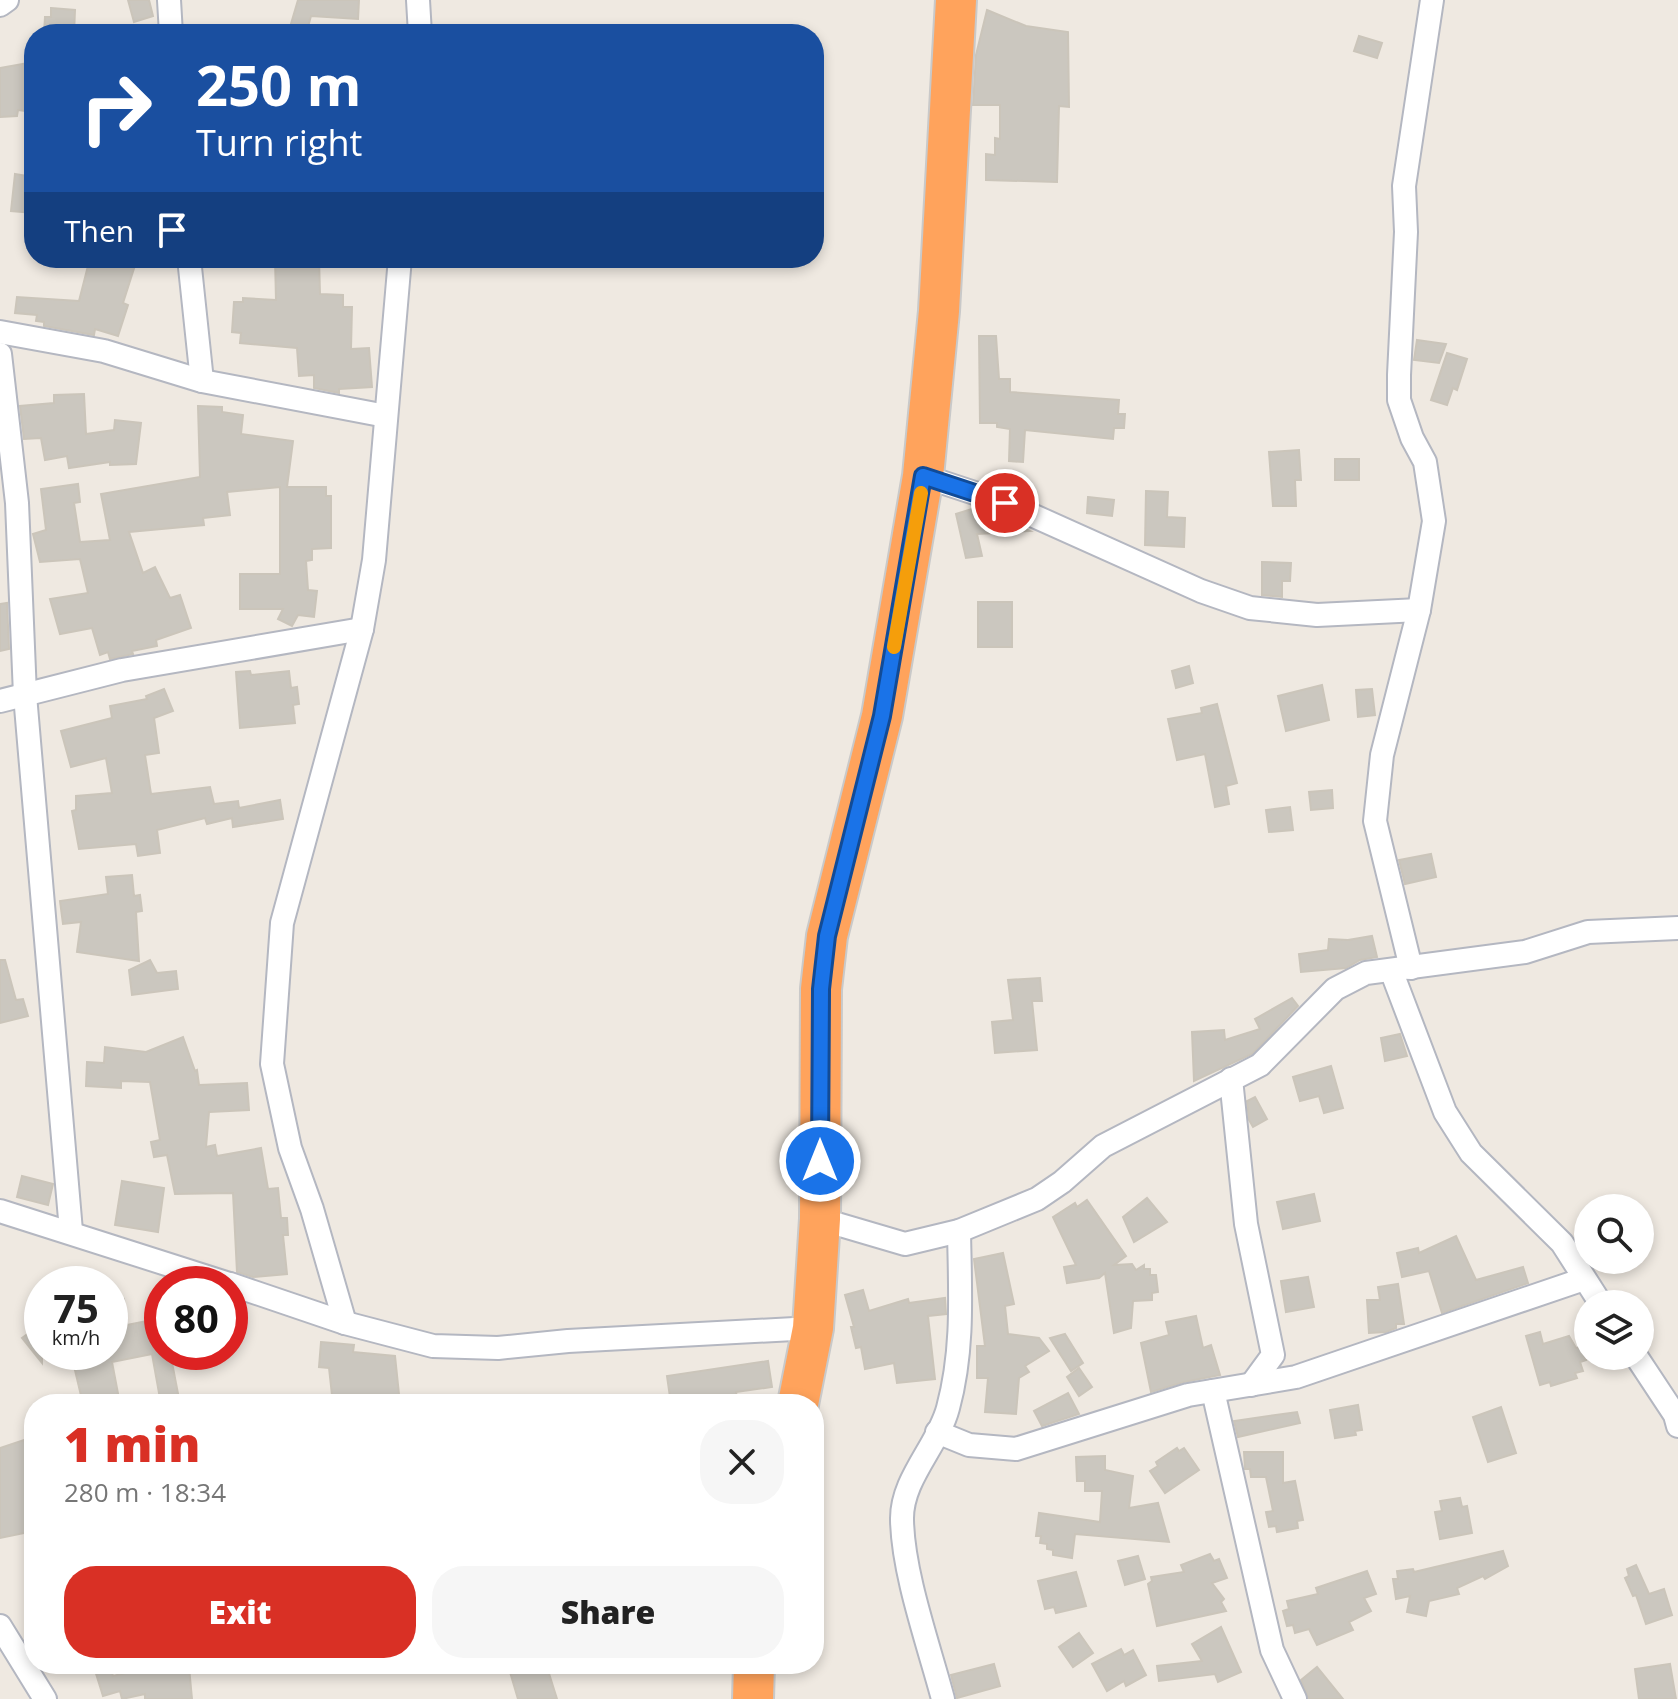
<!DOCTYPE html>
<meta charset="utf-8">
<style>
body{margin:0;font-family:"Open Sans",sans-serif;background:#f6f6f6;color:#222;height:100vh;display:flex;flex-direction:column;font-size:30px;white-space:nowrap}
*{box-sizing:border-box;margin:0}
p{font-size:26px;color:#767676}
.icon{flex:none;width:44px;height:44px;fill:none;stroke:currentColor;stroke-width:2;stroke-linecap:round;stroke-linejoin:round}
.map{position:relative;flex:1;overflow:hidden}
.drawer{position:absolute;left:24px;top:1394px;width:800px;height:280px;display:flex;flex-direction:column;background:#fff;border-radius:32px;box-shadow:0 4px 12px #0003}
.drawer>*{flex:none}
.hud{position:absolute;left:24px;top:24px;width:800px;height:244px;border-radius:32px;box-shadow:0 4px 12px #0003;background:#1a4fa0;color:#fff;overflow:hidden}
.tools{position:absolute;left:1574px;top:1194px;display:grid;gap:16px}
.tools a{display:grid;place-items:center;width:80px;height:80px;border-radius:50%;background:#fff;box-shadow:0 4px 12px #0003;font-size:40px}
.speed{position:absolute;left:24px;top:1266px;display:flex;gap:16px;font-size:40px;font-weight:700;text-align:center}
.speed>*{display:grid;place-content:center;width:104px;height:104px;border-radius:50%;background:#fff;box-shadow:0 4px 12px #0003;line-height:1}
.speed small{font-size:20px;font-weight:400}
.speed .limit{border:12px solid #d22;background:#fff;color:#111}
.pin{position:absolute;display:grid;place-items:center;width:68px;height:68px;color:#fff;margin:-34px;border:4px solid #fff;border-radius:50%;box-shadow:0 2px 8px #0007}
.me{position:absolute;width:88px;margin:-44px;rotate:0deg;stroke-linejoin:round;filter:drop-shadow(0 0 6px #0008)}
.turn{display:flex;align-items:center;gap:28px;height:168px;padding:0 40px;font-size:36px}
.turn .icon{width:104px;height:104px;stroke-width:2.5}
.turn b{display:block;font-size:56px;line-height:68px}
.then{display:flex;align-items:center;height:76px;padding:0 40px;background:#0003;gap:16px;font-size:30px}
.round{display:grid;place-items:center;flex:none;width:84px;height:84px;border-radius:32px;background:#f6f6f6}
.headline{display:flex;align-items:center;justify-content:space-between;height:136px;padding:0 40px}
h1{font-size:48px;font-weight:800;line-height:60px;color:#d93025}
.cta{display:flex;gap:16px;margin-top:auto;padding:16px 40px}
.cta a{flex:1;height:92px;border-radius:32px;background:#d93025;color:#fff;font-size:32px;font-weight:800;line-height:92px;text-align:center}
.cta a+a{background:#f6f6f6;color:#222}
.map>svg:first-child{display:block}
.building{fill:#cbc7bf;stroke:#cbc5ba;stroke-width:2}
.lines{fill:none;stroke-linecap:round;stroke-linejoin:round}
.street-casing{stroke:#b4b7c1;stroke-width:26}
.highway-casing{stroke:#c9c9c9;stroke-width:44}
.street{stroke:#fff;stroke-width:22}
.highway{stroke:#ffa35c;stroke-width:40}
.route-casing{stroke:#114b97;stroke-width:20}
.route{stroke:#1a73e8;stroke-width:14}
.slow{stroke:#f59e0b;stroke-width:14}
</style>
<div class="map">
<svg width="1678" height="1699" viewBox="0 0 1678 1699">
<rect width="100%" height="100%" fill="#efe9e1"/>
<g class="building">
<polygon points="128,0 149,0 153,16 134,22"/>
<polygon points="298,0 359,0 358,19 311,16 306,34 288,34"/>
<polygon points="51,8 75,10 74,34 44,34 45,17 51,17"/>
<polygon points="987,10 1026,26 1068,32 1069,107 1059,106 1057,182 986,180 986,154 995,155 995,138 1000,139 1000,105 973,105 976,55"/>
<polygon points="1359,36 1382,43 1377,58 1354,51"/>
<polygon points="34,62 34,112 18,110 17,116 0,117 0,68"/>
<polygon points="15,174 34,177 34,213 11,211"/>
<polygon points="90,258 125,258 136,262 123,303 128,305 118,336 95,329 94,335 44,326 44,322 36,321 37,315 15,313 17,297 79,301"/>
<polygon points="275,258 319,258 320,294 343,295 343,307 352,307 351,349 369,348 372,387 339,389 339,393 314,388 314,375 299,376 297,348 240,343 241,333 232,332 234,302 243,302 243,298 276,300"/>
<polygon points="979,336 996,336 999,379 1010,379 1010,392 1119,400 1118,414 1125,414 1124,428 1114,428 1113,439 1025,430 1023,462 1009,461 1010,429 997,427 997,423 980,423"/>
<polygon points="1417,340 1446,344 1439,363 1414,360"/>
<polygon points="1447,353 1467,359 1457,390 1453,388 1447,405 1431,400"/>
<polygon points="84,394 86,434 114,430 115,420 141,423 136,464 110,465 110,462 69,468 67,456 45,460 41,438 24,439 20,406 54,403 54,395"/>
<polygon points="198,406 222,407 222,412 243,415 241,434 293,441 287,487 326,487 326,496 331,496 331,548 312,549 312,560 306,561 308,590 317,591 314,617 298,615 292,626 278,619 283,609 240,609 240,574 280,574 280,487 227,492 230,515 203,518 204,525 129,532 143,573 155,567 170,598 180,595 191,628 156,640 157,646 132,651 133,654 110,659 108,652 100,655 92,628 60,634 50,599 88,593 80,559 40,562 33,534 46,530 41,489 78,484 80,502 74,503 80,542 110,540 101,494 200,477"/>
<polygon points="1299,450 1301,480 1295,480 1296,506 1273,506 1269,452"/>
<rect x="1335" y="459" width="24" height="21"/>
<polygon points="1146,491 1168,492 1167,517 1185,518 1184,547 1145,545"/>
<polygon points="1088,497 1114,500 1112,516 1087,513"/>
<polygon points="975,508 979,518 1001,517 1030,531 977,534 982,556 966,558 956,514"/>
<polygon points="1262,562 1291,563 1290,581 1282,581 1282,597 1262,595"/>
<rect x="978" y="602" width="34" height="45"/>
<polygon points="7,603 9,649 0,651 0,604"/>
<polygon points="1189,666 1193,683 1176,688 1172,671"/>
<polygon points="250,671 251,675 289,671 291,688 297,687 299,704 293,705 295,723 240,728 236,672"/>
<polygon points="1322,685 1329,720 1286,731 1278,696"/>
<polygon points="164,689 173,711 154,718 159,753 145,755 151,794 210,787 214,804 238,801 239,808 280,800 283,819 233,827 232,818 207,824 205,818 157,830 160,853 138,856 136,844 79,849 72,811 76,810 76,796 112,793 106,758 71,767 61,731 112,718 110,706 147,699 146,696"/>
<polygon points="1372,689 1375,715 1358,717 1356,690"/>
<polygon points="1217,704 1237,783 1226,786 1229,804 1215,807 1205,754 1177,760 1168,719 1202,713 1201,708"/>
<polygon points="1332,790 1333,808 1311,810 1309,792"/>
<polygon points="1290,807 1293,830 1269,832 1266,810"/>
<polygon points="1431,854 1436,877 1405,884 1399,860"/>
<polygon points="132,875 134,896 140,895 142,911 136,912 139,961 77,952 81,922 63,924 60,901 108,894 106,877"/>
<polygon points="1372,936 1377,957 1360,960 1346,968 1301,972 1299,954 1328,950 1329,939 1348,940"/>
<polygon points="0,960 5,960 16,1000 23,999 28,1016 0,1023"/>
<polygon points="150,960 157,973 176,971 178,989 132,995 129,970"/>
<polygon points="1040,978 1042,1001 1032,1001 1037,1050 995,1053 992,1022 1013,1020 1008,980"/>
<polygon points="1292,998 1298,1006 1252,1054 1194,1081 1192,1032 1224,1030 1225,1040 1260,1029 1255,1019"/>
<polygon points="1400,1034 1407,1056 1385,1061 1381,1038"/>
<polygon points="183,1037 195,1071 197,1070 199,1085 247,1083 249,1110 209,1112 206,1147 215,1145 217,1156 261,1148 268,1189 278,1188 281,1218 287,1218 288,1235 283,1235 287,1274 253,1277 237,1272 233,1193 175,1194 167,1155 154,1157 151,1142 160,1140 150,1082 121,1081 121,1088 86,1086 87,1062 104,1063 105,1047 146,1052"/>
<polygon points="1331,1066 1343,1108 1324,1113 1319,1096 1300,1101 1293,1077"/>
<polygon points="1255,1097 1267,1119 1253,1127 1249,1120 1247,1101"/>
<polygon points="22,1176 53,1184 48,1205 17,1197"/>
<polygon points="122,1181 164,1188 158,1232 115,1225"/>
<polygon points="1314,1194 1320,1221 1283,1229 1277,1202"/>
<polygon points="1147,1198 1167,1222 1134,1242 1123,1217"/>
<polygon points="1087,1200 1126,1256 1114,1265 1132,1264 1136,1270 1144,1265 1144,1269 1150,1269 1150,1275 1156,1275 1158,1292 1152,1293 1152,1300 1133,1301 1131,1328 1114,1333 1105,1273 1099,1278 1067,1283 1064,1267 1076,1265 1053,1217 1075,1203 1077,1207"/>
<polygon points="1456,1236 1476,1280 1523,1267 1528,1283 1442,1313 1429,1271 1402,1277 1397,1253 1418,1248 1419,1253"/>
<polygon points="1003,1253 1014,1304 1005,1306 1008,1334 1039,1338 1049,1351 1025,1366 1029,1372 1019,1378 1016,1414 985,1412 988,1378 977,1378 977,1346 985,1346 974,1259"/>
<polygon points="1308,1277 1314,1307 1286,1312 1281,1281"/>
<polygon points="1398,1284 1404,1324 1396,1324 1396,1328 1386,1332 1369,1333 1367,1300 1380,1300 1378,1287"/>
<polygon points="863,1290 869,1311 908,1299 909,1303 945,1298 946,1314 928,1316 935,1379 897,1383 894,1363 865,1369 861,1347 856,1348 851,1327 854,1327 845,1295"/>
<polygon points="124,1299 127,1325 162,1318 162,1352 170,1352 180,1404 161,1404 152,1354 112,1362 120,1404 83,1404 74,1366 110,1357 110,1301"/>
<polygon points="1196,1316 1203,1348 1211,1345 1220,1375 1184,1382 1151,1392 1141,1343 1169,1335 1166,1322"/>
<polygon points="33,1330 42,1341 42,1363 22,1338"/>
<polygon points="1540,1332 1543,1344 1569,1336 1576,1348 1582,1347 1586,1360 1580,1362 1583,1371 1575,1373 1577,1378 1551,1386 1550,1382 1540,1385 1526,1336"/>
<polygon points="1065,1334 1083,1363 1071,1371 1050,1338"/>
<polygon points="321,1342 354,1345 353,1352 395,1356 400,1404 333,1404 329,1368 319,1367"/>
<polygon points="768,1361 772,1387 736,1392 738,1404 671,1404 667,1376"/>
<polygon points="1079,1368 1092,1387 1079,1396 1067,1377"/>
<polygon points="1068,1393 1079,1414 1042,1426 1034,1411"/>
<polygon points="1358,1405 1362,1430 1355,1431 1356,1435 1335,1438 1330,1410"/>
<polygon points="1501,1407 1516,1453 1488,1462 1473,1417"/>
<polygon points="1297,1412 1300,1423 1238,1437 1234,1421"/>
<polygon points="24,1440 34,1472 34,1531 0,1538 0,1448"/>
<polygon points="1177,1448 1179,1451 1184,1448 1199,1470 1165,1493 1150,1471 1158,1466 1156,1462"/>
<polygon points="1244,1452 1283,1452 1283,1483 1295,1481 1303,1520 1297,1521 1298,1528 1277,1532 1276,1526 1269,1527 1266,1512 1273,1511 1266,1477 1251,1477 1250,1469 1245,1469"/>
<polygon points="1105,1456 1105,1470 1133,1476 1129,1508 1158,1503 1169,1542 1075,1534 1072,1558 1053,1555 1053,1550 1047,1549 1047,1544 1040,1543 1041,1536 1036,1536 1039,1513 1100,1522 1102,1491 1085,1491 1085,1481 1077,1481 1076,1457"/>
<polygon points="1460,1498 1462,1507 1467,1506 1472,1533 1440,1539 1435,1512 1442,1511 1440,1501"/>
<polygon points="1503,1551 1508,1566 1485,1579 1483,1576 1457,1588 1459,1594 1429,1601 1426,1616 1407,1612 1410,1596 1396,1599 1393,1579 1398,1579 1397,1571 1413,1569 1414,1572"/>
<polygon points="1210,1554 1214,1561 1219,1559 1227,1578 1212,1583 1224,1599 1221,1602 1226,1611 1157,1626 1148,1584 1152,1581 1151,1577 1184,1572 1181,1565"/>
<polygon points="1138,1556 1145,1579 1125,1585 1118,1561"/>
<polygon points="1636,1565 1649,1594 1664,1589 1672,1615 1646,1624 1636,1595 1633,1596 1625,1578 1629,1576 1627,1569"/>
<polygon points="1367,1571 1376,1594 1364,1598 1371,1611 1349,1622 1353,1630 1317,1645 1309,1629 1295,1633 1293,1625 1287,1626 1283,1611 1289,1609 1287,1601 1318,1594 1316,1588"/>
<polygon points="1076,1572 1086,1606 1056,1613 1054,1607 1045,1609 1038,1581"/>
<polygon points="1221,1627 1241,1672 1218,1682 1215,1674 1159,1681 1157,1666 1202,1661 1192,1644"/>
<polygon points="1079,1633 1093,1653 1073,1667 1059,1647"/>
<polygon points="1121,1649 1124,1655 1133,1650 1146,1675 1126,1686 1124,1681 1107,1691 1092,1664"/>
<polygon points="93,1664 109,1664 113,1676 137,1670 189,1667 192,1699 145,1699 145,1694 122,1699 120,1691 103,1696"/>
<polygon points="538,1664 546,1664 557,1699 518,1699 510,1672"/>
<polygon points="994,1664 1000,1686 957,1698 951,1675"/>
<polygon points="1670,1664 1676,1699 1639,1699 1635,1669"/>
<polygon points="1317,1667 1343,1699 1309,1699 1301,1680"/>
</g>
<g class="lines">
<defs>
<g id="street">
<polyline points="169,0 171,34"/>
<polyline points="418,0 420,34"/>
<polyline points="0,5 7,0"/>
<polyline points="189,258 202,381"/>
<polyline points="0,332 104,351 202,381 386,416"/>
<polyline points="0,354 17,503 25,695 71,1231"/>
<polyline points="923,476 1005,503 1201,591 1250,608 1317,615 1419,610"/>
<polyline points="0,701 122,670 362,629"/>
<polyline points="1411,968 1375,821 1382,755 1419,610 1434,521 1425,462 1412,438 1399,400 1399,375 1406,232 1404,186 1432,0"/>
<polyline points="1391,970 1445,1112 1471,1153 1562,1243 1601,1304"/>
<polyline points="1231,1079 1246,1224 1273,1355 1251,1385"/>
<polyline points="0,1211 229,1284"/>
<polyline points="820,1219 905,1244 959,1231 1037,1199 1062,1182 1103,1146 1260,1065 1335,989 1366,973 1525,952 1588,932 1678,928"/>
<polyline points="230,1284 345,1323 433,1346 498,1348 568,1341 813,1328"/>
<polyline points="345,1323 312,1209 290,1148 272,1064 282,923 362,629 374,560 400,258"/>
<polyline points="1636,1356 1675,1415 1678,1426"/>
<polyline points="1213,1391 1272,1650 1295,1699"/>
<polyline points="937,1432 969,1445 1016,1449 1188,1395 1296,1377 1584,1279"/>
<polyline points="0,1626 45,1699"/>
<path d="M943 1699C929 1646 903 1574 902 1520 901 1479 938 1446 948 1408 964 1349 960 1291 959 1231"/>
</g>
<g id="highway">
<polyline points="798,1404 813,1328 820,1219 821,989 827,936 882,716 923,476 939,311 956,0"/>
<polyline points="753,1699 754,1664"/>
</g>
</defs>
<use href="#street" class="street-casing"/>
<use href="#highway" class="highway-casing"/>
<use href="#street" class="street"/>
<use href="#highway" class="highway"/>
</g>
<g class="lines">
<defs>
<polyline id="route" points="820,1161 821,989 827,936 882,716 923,476 1005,503"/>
</defs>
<use href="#route" class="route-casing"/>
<use href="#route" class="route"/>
<polyline class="slow" points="894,647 921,493"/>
</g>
</svg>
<div class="tools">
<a><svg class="icon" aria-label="search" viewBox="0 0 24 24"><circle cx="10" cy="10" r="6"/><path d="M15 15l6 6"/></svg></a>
<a><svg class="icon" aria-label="layers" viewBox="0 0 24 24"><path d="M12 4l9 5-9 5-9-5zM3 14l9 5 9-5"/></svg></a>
</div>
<div class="speed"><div>75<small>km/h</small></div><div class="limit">80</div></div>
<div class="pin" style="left:1005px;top:503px;background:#d93025"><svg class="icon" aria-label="arrive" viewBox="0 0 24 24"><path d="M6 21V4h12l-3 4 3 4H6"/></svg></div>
<svg class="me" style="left:820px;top:1161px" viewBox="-20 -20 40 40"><circle r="17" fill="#1a73e8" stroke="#fff" stroke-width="3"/><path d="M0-11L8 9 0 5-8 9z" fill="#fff"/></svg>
<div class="hud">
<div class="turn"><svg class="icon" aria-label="right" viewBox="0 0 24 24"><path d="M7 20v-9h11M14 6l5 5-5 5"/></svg><div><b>250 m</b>Turn right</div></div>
<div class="then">Then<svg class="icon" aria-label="arrive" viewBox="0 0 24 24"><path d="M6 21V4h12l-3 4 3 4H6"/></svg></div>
</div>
<section class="drawer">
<div class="headline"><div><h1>1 min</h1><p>280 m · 18:34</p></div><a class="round"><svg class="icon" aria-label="close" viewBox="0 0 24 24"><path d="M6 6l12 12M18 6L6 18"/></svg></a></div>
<div class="cta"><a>Exit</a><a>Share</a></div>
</section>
</div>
